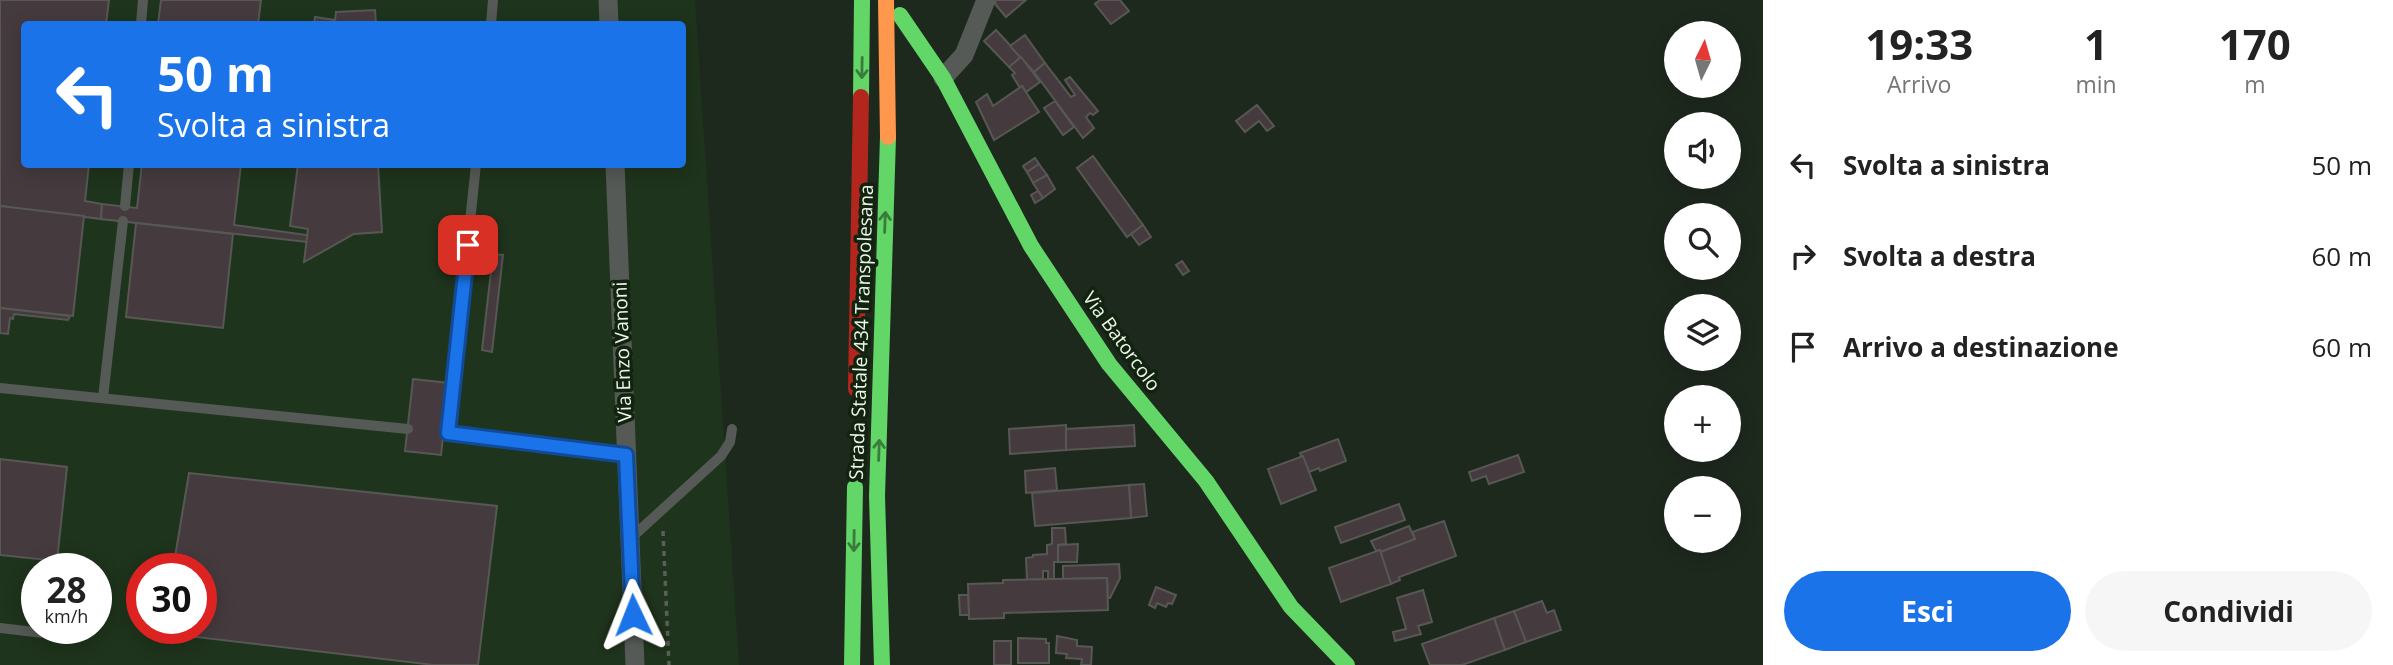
<!DOCTYPE html>
<html lang="it">
<meta charset="utf-8">
<style>
body{margin:0;font-family:"Open Sans",sans-serif;background:#f6f6f6;color:#222;height:100vh;display:flex;flex-direction:column;font-size:26px;white-space:nowrap}
*{box-sizing:border-box;margin:0}
p{font-size:23px;color:#767676}
.icon{flex:none;width:38px;height:38px;fill:none;stroke:currentColor;stroke-width:2;stroke-linecap:round;stroke-linejoin:round}
.map{position:relative;flex:1;overflow:hidden}
.drawer{display:flex;flex-direction:column;background:#fff;width:630px}
.drawer>*{flex:none}
.guide{position:absolute;left:21px;top:21px;width:665px;height:147px;border-radius:7px;box-shadow:0 4px 18px #0003;background:#1a73e8;color:#fff;overflow:hidden}
.needle{width:46px;rotate:5deg}
.tools{position:absolute;left:1664px;top:21px;display:grid;gap:14px}
.tools a{display:grid;place-items:center;width:77px;height:77px;border-radius:50%;background:#fff;box-shadow:0 4px 18px #0003;font-size:35px}
.speed{position:absolute;left:21px;top:553px;display:flex;gap:14px;font-size:35px;font-weight:700;text-align:center}
.speed>*{display:grid;place-content:center;width:91px;height:91px;border-radius:50%;background:#fff;box-shadow:0 4px 18px #0003;line-height:1}
.speed small{font-size:18px;font-weight:400}
.speed .limit{border:10px solid #d22;background:#fff;color:#111}
.pin{position:absolute;display:grid;place-items:center;width:60px;height:60px;color:#fff;margin:-30px;border-radius:14px;box-shadow:0 4px 10px #0006}
.me{position:absolute;width:77px;margin:-38px;rotate:358deg;stroke-linejoin:round;filter:drop-shadow(0 0 5px #0008)}
.turn{display:flex;align-items:center;gap:24px;height:147px;padding:0 21px;font-size:32px}
.turn .icon{width:91px;height:91px;stroke-width:2.5}
.turn b{display:block;font-size:49px;line-height:60px}
.eta{display:flex;justify-content:space-evenly;align-items:center;height:119px;text-align:center}
.eta b{font-size:42px;font-weight:700;line-height:49px}
.action{display:flex;gap:14px;margin-top:auto;padding:14px 21px}
.action a{flex:1;height:80px;border-radius:42px;background:#1a73e8;color:#fff;font-size:28px;font-weight:700;line-height:80px;text-align:center}
.action a+a{background:#f6f6f6;color:#222}
ul{padding:0;list-style:none}
li{display:flex;align-items:center;gap:21px;height:91px;padding:0 21px}
li div{flex:1}
li b{display:block;font-size:26px}
li em{font-style:normal}
main{display:flex;flex:1;min-height:0}
.map>svg:first-child{display:block}
.built{fill:#1f341c;fill-rule:evenodd}
.building{fill:#453b3e;stroke:#575754;stroke-width:2}
.lines{fill:none;stroke-linecap:round;stroke-linejoin:round}
.path{stroke:#5a5f5a;stroke-width:3.5;stroke-dasharray:5 5;stroke-linecap:butt}
.lane{stroke:#565a56;stroke-width:10}
.street{stroke:#565a56;stroke-width:19}
.fast{stroke:#63d668;stroke-width:16}
.slow{stroke:#ff974d;stroke-width:16}
.jam{stroke:#b3261e;stroke-width:16}
.oneway{stroke:#3a7c3c}
.route-casing{stroke:#114b97;stroke-width:18}
.route{stroke:#1a73e8;stroke-width:12}
.labels{text-anchor:middle;dominant-baseline:central;stroke-width:7;stroke-linejoin:round;paint-order:stroke}
.street-label{font-size:19px;fill:#ebf7e9;stroke:#122310}
</style>
<main>
<div class="map">
<svg width="1763" height="665" viewBox="0 0 1763 665">
<rect width="100%" height="100%" fill="#1e291e"/>
<path class="built" d="M0 0H695L739 665H0ZM24 24H682V164H24ZM37 569H96V628H37ZM142 569H201V628H142Z"/>
<g class="building">
<polygon points="0,0 109,0 106,24 24,24 24,164 89,164 85,201 102,204 101,219 0,206"/>
<polygon points="161,0 261,0 258,24 158,24"/>
<polygon points="996,0 1026,0 1006,17 995,4"/>
<polygon points="1100,0 1120,0 1129,11 1111,24 1095,4"/>
<polygon points="375,10 376,24 314,24 315,17 335,20 336,12"/>
<polygon points="996,30 1021,57 1009,67 984,41"/>
<polygon points="1025,35 1045,63 1034,72 1010,46"/>
<polygon points="1021,57 1040,82 1026,92 1022,86 1020,88 1012,75 1015,73 1009,67"/>
<polygon points="1045,63 1071,97 1075,95 1065,80 1070,77 1098,111 1093,115 1090,113 1086,117 1094,128 1083,138 1034,72"/>
<polygon points="1022,86 1039,112 994,140 976,102 987,94 993,106"/>
<polygon points="1055,101 1074,127 1063,135 1044,108"/>
<polygon points="1257,105 1274,126 1267,131 1259,121 1245,132 1236,121"/>
<polygon points="1093,156 1143,225 1127,237 1077,168"/>
<polygon points="1035,158 1039,164 1027,172 1023,166"/>
<polygon points="142,164 241,164 234,225 307,235 307,242 101,219 102,204 137,208"/>
<polygon points="298,164 378,164 382,232 354,234 304,262 308,229 290,226"/>
<polygon points="1039,164 1047,175 1033,183 1027,172"/>
<polygon points="1047,175 1055,189 1043,198 1033,183"/>
<polygon points="1038,191 1043,198 1035,203 1031,195"/>
<polygon points="0,206 84,216 73,316 0,308"/>
<polygon points="136,223 233,234 223,328 126,317"/>
<polygon points="1143,225 1151,237 1139,245 1131,234"/>
<polygon points="493,254 503,255 492,352 482,350"/>
<polygon points="1182,261 1189,271 1183,275 1176,265"/>
<polygon points="0,308 70,316 68,320 14,314 13,319 10,318 8,334 0,333"/>
<polygon points="413,379 449,383 441,455 405,451"/>
<polygon points="1066,425 1066,450 1010,454 1009,429"/>
<polygon points="1134,425 1135,446 1066,450 1066,429"/>
<polygon points="1338,439 1346,461 1320,471 1319,468 1309,472 1300,453"/>
<polygon points="1518,455 1524,472 1489,484 1486,476 1472,481 1469,472"/>
<polygon points="1303,456 1316,490 1281,504 1268,469"/>
<polygon points="0,459 67,467 57,561 0,555"/>
<polygon points="1055,468 1057,490 1026,493 1025,471"/>
<polygon points="189,473 497,506 478,665 434,665 162,633 163,628 201,628 201,569 173,569"/>
<polygon points="1144,484 1147,516 1131,518 1129,485"/>
<polygon points="1129,485 1131,518 1035,526 1032,493"/>
<polygon points="1399,504 1405,520 1341,543 1335,527"/>
<polygon points="1444,521 1456,556 1399,577 1400,580 1391,584 1380,552 1415,539 1412,532"/>
<polygon points="1409,526 1415,539 1380,552 1380,550 1376,551 1371,541"/>
<polygon points="1052,528 1065,528 1066,544 1058,545 1058,562 1054,562 1054,579 1048,579 1048,571 1043,571 1043,579 1027,580 1026,558 1033,557 1033,555 1047,554 1047,545 1052,544"/>
<polygon points="1078,544 1077,562 1058,562 1058,545"/>
<polygon points="1380,550 1391,584 1341,602 1329,568"/>
<polygon points="1119,564 1120,578 1110,598 1108,598 1107,578 1063,579 1063,566"/>
<polygon points="1107,578 1108,610 1004,613 1004,618 969,619 968,584 1003,583 1003,580"/>
<polygon points="1156,587 1176,595 1172,604 1168,603 1166,607 1157,603 1155,608 1149,605"/>
<polygon points="1423,590 1432,622 1418,626 1421,634 1395,641 1393,632 1406,629 1397,598"/>
<polygon points="959,595 968,595 969,615 960,615"/>
<polygon points="1542,601 1547,613 1554,610 1561,630 1526,642 1514,611"/>
<polygon points="1514,611 1526,642 1505,650 1494,618"/>
<polygon points="1494,618 1505,650 1462,665 1430,665 1422,644"/>
<polygon points="1057,636 1077,640 1077,646 1092,647 1091,665 1081,665 1082,659 1066,658 1067,654 1056,653"/>
<polygon points="1018,638 1046,639 1046,643 1049,643 1049,663 1018,663"/>
<rect x="994" y="641" width="17" height="24"/>
</g>
<g class="lines">
<polyline class="path" points="663,531 669,665"/>
<g class="lane">
<polyline points="141,24 143,0"/>
<polyline points="491,24 493,0"/>
<polyline points="125,206 129,164"/>
<polyline points="0,388 408,429"/>
<polyline points="103,398 123,221"/>
<polyline points="444,433 626,455"/>
<polyline points="448,433 476,164"/>
<polyline points="630,539 721,456 730,442 732,429"/>
<polyline points="0,628 61,635"/>
</g>
<g class="street">
<polyline points="608,0 609,24"/>
<polyline points="943,78 964,55 986,0"/>
<polyline points="615,164 635,665"/>
</g>
<g class="fast">
<polyline points="900,15 943,78 1031,246 1109,364 1206,481 1291,607 1347,665"/>
<polyline points="861,97 862,0"/>
<polyline points="852,665 855,487"/>
<polyline points="882,665 877,496 888,137"/>
</g>
<polyline class="slow" points="886,0 888,137"/>
<polyline class="jam" points="856,389 861,97"/>
</g>
<defs><path id="oneway-shaft" d="M-6 0H5M1.5-3L5.5 0L1.5 3" fill="none" stroke-width="1.6" stroke-linecap="round" stroke-linejoin="round" transform="scale(1.75)"/></defs>
<g class="oneway">
<use href="#oneway-shaft" transform="translate(862 68) rotate(91)"/>
<use href="#oneway-shaft" transform="translate(885 222) rotate(-88)"/>
<use href="#oneway-shaft" transform="translate(879 450) rotate(-88)"/>
<use href="#oneway-shaft" transform="translate(854 541) rotate(91)"/>
</g>
<g class="lines">
<defs>
<polyline id="route" points="468,245 448,433 626,455 633,615"/>
</defs>
<use href="#route" class="route-casing"/>
<use href="#route" class="route"/>
</g>
<g class="labels">
<g class="street-label">
<text transform="translate(861 332) rotate(-88)">Strada Statale 434 Transpolesana</text>
<text transform="translate(1122 341) rotate(54)">Via Batorcolo</text>
<text transform="translate(622 352) rotate(-92)">Via Enzo Vanoni</text>
</g>
</g>
</svg>
<div class="tools">
<a><svg class="needle" viewBox="-14 -14 28 28"><path d="M0-13l5 13h-10z" fill="#e53935"/><path d="M0 13l5-13h-10z" fill="#767676"/></svg></a>
<a><svg class="icon" aria-label="sound" viewBox="0 0 24 24"><path d="M4 9h4l5-4v14l-5-4H4zM17 9q2 3 0 6"/></svg></a>
<a><svg class="icon" aria-label="search" viewBox="0 0 24 24"><circle cx="10" cy="10" r="6"/><path d="M15 15l6 6"/></svg></a>
<a><svg class="icon" aria-label="layers" viewBox="0 0 24 24"><path d="M12 4l9 5-9 5-9-5zM3 14l9 5 9-5"/></svg></a>
<a>+</a>
<a>−</a>
</div>
<div class="speed"><div>28<small>km/h</small></div><div class="limit">30</div></div>
<div class="pin" style="left:468px;top:245px;background:#d93025"><svg class="icon" aria-label="arrive" viewBox="0 0 24 24"><path d="M6 21V4h12l-3 4 3 4H6"/></svg></div>
<svg class="me" style="left:633px;top:615px" viewBox="-20 -20 40 40"><path d="M0-17L14 15 0 8-14 15z" fill="#1a73e8" stroke="#fff" stroke-width="4"/></svg>
<div class="guide">
<div class="turn"><svg class="icon" aria-label="left" viewBox="0 0 24 24"><path d="M17 20v-9H6M10 6l-5 5 5 5"/></svg><div><b>50 m</b>Svolta a sinistra</div></div>
</div>
</div>
<section class="drawer">
<div class="eta">
<div><b>19:33</b><p>Arrivo</p></div>
<div><b>1</b><p>min</p></div>
<div><b>170</b><p>m</p></div>
</div>
<ul>
<li><svg class="icon" aria-label="left" viewBox="0 0 24 24"><path d="M17 20v-9H6M10 6l-5 5 5 5"/></svg><div><b>Svolta a sinistra</b></div><em>50 m</em></li>
<li><svg class="icon" aria-label="right" viewBox="0 0 24 24"><path d="M7 20v-9h11M14 6l5 5-5 5"/></svg><div><b>Svolta a destra</b></div><em>60 m</em></li>
<li><svg class="icon" aria-label="arrive" viewBox="0 0 24 24"><path d="M6 21V4h12l-3 4 3 4H6"/></svg><div><b>Arrivo a destinazione</b></div><em>60 m</em></li>
</ul>
<div class="action"><a>Esci</a><a>Condividi</a></div>
</section>
</main>
